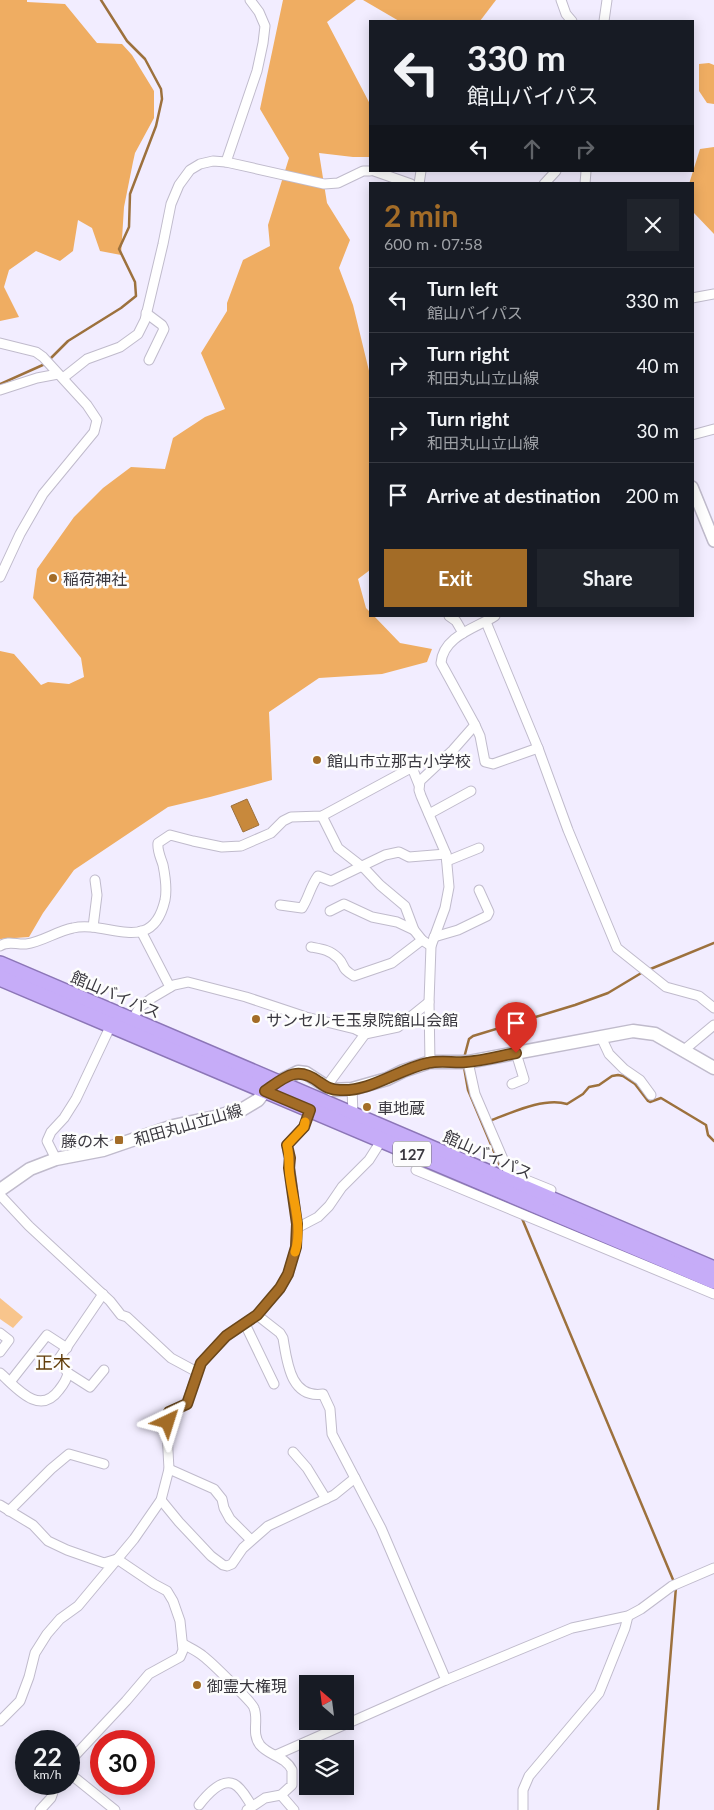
<!DOCTYPE html>
<meta charset="utf-8">
<style>
body{margin:0;font-family:Lato,"Noto Sans JP",sans-serif;background:#20242c;color:#f1f3f6;height:100vh;display:flex;flex-direction:column;font-size:19px;white-space:nowrap}
*{box-sizing:border-box;margin:0}
p{font-size:16px;color:#9ea1a6}
.icon{flex:none;width:28px;height:28px;fill:none;stroke:currentColor;stroke-width:2;stroke-linecap:round;stroke-linejoin:round}
.map{position:relative;flex:1;overflow:hidden}
.side{position:absolute;left:369px;top:182px;width:325px;height:435px;display:flex;flex-direction:column;background:#171b24;border-radius:0px;box-shadow:0 2px 12px #0003}
.side>*{flex:none}
.hud{position:absolute;left:369px;top:20px;width:325px;height:152px;border-radius:0px;box-shadow:0 2px 12px #0003;background:#171b24;color:#f1f3f6;overflow:hidden}
.needle{width:32px;rotate:332deg}
.tools{position:absolute;left:299px;top:1675px;display:grid;gap:10px}
.tools a{display:grid;place-items:center;width:55px;height:55px;border-radius:0px;background:#171b24;box-shadow:0 2px 12px #0003;font-size:25px}
.speed{position:absolute;left:15px;top:1730px;display:flex;gap:10px;font-size:25px;font-weight:700;text-align:center}
.speed>*{display:grid;place-content:center;width:65px;height:65px;border-radius:50%;background:#171b24;box-shadow:0 2px 12px #0003;line-height:1}
.speed small{font-size:12px;font-weight:400}
.speed .limit{border:8px solid #d22;background:#fff;color:#111}
.pin{position:absolute;display:grid;place-items:center;width:42px;height:42px;color:#fff;margin:-51px -21px;border-radius:50% 50% 50% 0;rotate:-45deg;box-shadow:0 0 5px #0007}
.pin .icon{rotate:45deg}
.me{position:absolute;width:55px;margin:-28px;rotate:41deg;stroke-linejoin:round;filter:drop-shadow(0 0 4px #0008)}
.turn{display:flex;align-items:center;gap:18px;height:105px;padding:0 15px;font-size:22px}
.turn .icon{width:65px;height:65px;stroke-width:2.5}
.turn b{display:block;font-size:35px;line-height:42px}
.lanes{display:flex;align-items:center;height:48px;padding:0 15px;background:#0003;justify-content:center;gap:25px;direction:ltr}
.lanes .off{opacity:.35}
.round{display:grid;place-items:center;flex:none;width:52px;height:52px;border-radius:0px;background:#20242c}
.headline{display:flex;align-items:center;justify-content:space-between;height:85px;padding:0 15px}
h1{font-size:30px;font-weight:700;line-height:38px;color:#a36c27}
.button{display:flex;gap:10px;margin-top:auto;padding:10px 15px}
.button a{flex:1;height:58px;border-radius:0px;background:#a36c27;color:#fff;font-size:20px;font-weight:700;line-height:58px;text-align:center}
.button a+a{background:#20242c;color:#f1f3f6}
ul{padding:0;list-style:none}
li{display:flex;align-items:center;gap:15px;height:65px;padding:0 15px;border-top:1px solid #363941}
li div{flex:1}
li b{display:block;font-size:19px}
li em{font-style:normal}
.map>svg:first-child{display:block}
.green{fill:#f8c58c}
.forest{fill:#efad62}
.water{fill:#c8893c;stroke:#9d713d}
.lines{fill:none;stroke-linecap:round;stroke-linejoin:round}
.stream{stroke:#9d713d;stroke-width:2.5}
.minor-casing{stroke:#c0bbcc;stroke-width:11}
.tertiary-casing{stroke:#c0bbcc;stroke-width:14}
.secondary-casing{stroke:#c0bbcc;stroke-width:15}
.trunk-casing{stroke:#8c76b7;stroke-width:18}
.minor{stroke:#fff;stroke-width:9}
.tertiary{stroke:#fff;stroke-width:11}
.secondary{stroke:#fff;stroke-width:12}
.trunk{stroke:#c6acf8;stroke-width:15}
.route-casing{stroke:#6a4619;stroke-width:12}
.route{stroke:#a36c27;stroke-width:9}
.slow{stroke:#f59e0b;stroke-width:9}
.poi-dot{fill:#a36c27;stroke:#fdfdfd;stroke-width:2}
.labels{text-anchor:middle;dominant-baseline:central;stroke-width:5;stroke-linejoin:round;paint-order:stroke}
.shield{fill:#fdfdfd;stroke:#747378;stroke-width:1}
.shield-label{font-size:15px;font-weight:bold;fill:#3a383f}
.poi-label{font-size:16px;fill:#3a383f;stroke:#fdfdfd;text-anchor:start}
.street-label{font-size:16px;fill:#3a383f;stroke:#fdfdfd}
.neighbourhood-label{font-size:18px;fill:#613d0a;stroke:#fdfdfd}
</style>
<div class="map">
<svg width="714" height="1810" viewBox="0 0 714 1810">
<rect width="100%" height="100%" fill="#f2edff"/>
<polygon class="green" points="0,1298 23,1317 13,1328 0,1319"/>
<g class="forest">
<polygon points="0,0 27,0 27,2 65,4 97,43 122,44 132,55 154,91 154,118 135,153 133,162 124,207 121,255 100,251 92,228 78,220 73,251 60,261 36,251 9,270 4,287 19,317 0,321"/>
<polygon points="283,0 356,0 327,22 370,104 370,157 353,157 319,153 327,203 350,240 339,268 353,305 370,375 370,570 358,579 366,608 370,612 370,616 374,616 400,643 432,649 427,662 382,674 319,678 269,712 272,780 210,797 168,807 74,870 43,913 29,937 0,939 0,651 14,654 41,685 48,682 69,684 84,677 81,658 33,598 37,569 74,517 103,488 131,467 165,469 173,438 205,417 225,409 201,353 227,311 227,303 243,260 270,246 268,225 289,158 260,109"/>
<polygon points="363,0 496,0 480,21 399,21"/>
<polygon points="709,63 714,65 714,104 707,103 699,91 699,64"/>
<polygon points="714,147 714,234 694,213 692,184 689,184 700,149"/>
</g>
<polygon class="water" points="247,799 259,825 243,832 231,806"/>
<g class="lines">
<g class="stream">
<polyline points="49,360 68,341 121,308 136,296 135,282 119,249 129,227 130,194 156,126 162,99 161,89 145,59 127,41 101,0"/>
<polyline points="0,384 45,364"/>
<polyline points="648,970 714,943"/>
<polyline points="464,1058 469,1039 473,1036 575,1005 608,993 643,972"/>
<polyline points="464,1067 468,1090 500,1166"/>
<path d="M492 1120C513 1112 545 1097 567 1104L583 1094 589 1087 599 1085 612 1076 618 1075 623 1076 635 1084 648 1101 650 1102 661 1098 706 1125 708 1135 714 1141"/>
<polyline points="521,1216 674,1582"/>
<polyline points="658,1810 676,1587"/>
</g>
<defs>
<g id="minor">
<polyline points="561,0 566,14 572,21"/>
<polyline points="604,21 607,0"/>
<polyline points="226,162 257,71 263,43 265,26 259,12 250,0"/>
<polyline points="374,171 411,184"/>
<polyline points="419,184 421,171"/>
<polyline points="544,184 556,171"/>
<polyline points="585,184 586,171"/>
<polyline points="692,298 714,294"/>
<polyline points="146,313 162,325 164,329 149,360"/>
<polyline points="0,343 36,352 43,357 87,405 97,420 94,432 43,494 20,534 0,577"/>
<polyline points="63,378 87,359 120,347 138,334 145,320 163,244 171,204 179,185 190,170 200,164 213,161 226,162 324,184 338,183 363,171 370,171"/>
<polyline points="0,390 37,378 58,374"/>
<polyline points="692,435 714,429"/>
<polyline points="449,616 456,621 463,633"/>
<polyline points="486,622 538,748 568,830 617,948 666,987 699,996 714,1008"/>
<polyline points="475,725 480,736 485,762 493,764 538,748"/>
<polyline points="429,814 471,791"/>
<polyline points="322,816 338,848 365,869 380,885 405,906 414,930 422,940 431,946"/>
<polyline points="447,861 479,848"/>
<path d="M280 905 302 908C309 897 310 887 318 876L331 881 385 855 399 852 409 857 446 854"/>
<polyline points="330,911 344,904 372,917 397,922 414,930"/>
<polyline points="93,927 97,895 95,880"/>
<polyline points="141,931 170,987"/>
<polyline points="434,937 458,930 487,916 489,912 479,890"/>
<path d="M0 946C8 940 17 945 26 944 42 942 57 931 73 928 108 920 152 957 165 900 167 890 165 875 163 865 161 858 157 851 158 843L170 835 193 841 222 847 241 846 271 833 283 821 291 817 322 816 409 769 413 770 419 785"/>
<path d="M311 947C322 949 330 950 338 958 346 966 340 968 354 976L392 963 422 940"/>
<polyline points="132,1020 140,1007 152,998 174,985 188,982 246,997 306,1017 355,1029 365,1034 398,1027 429,1002"/>
<polyline points="601,1037 609,1054 624,1069 640,1080 651,1095"/>
<polyline points="684,1050 714,1025"/>
<path d="M430 1062 429 1002 431 946 445 908 449 887 446 854 421 796 419 790 420 781 453 750 475 725 441 663C443 636 476 628 495 616"/>
<polyline points="468,1062 475,1094 509,1173 551,1190 547,1199"/>
<polyline points="512,1084 524,1079 516,1053"/>
<polyline points="326,1087 365,1034"/>
<polyline points="352,1089 353,1114"/>
<polyline points="56,1159 47,1141 51,1132 64,1118 76,1099 111,1025"/>
<polyline points="416,1170 714,1294"/>
<polyline points="0,1195 29,1226 110,1301 121,1315 127,1317 171,1358 197,1372"/>
<polyline points="297,1228 318,1217 329,1206 342,1187 369,1160 381,1141"/>
<path d="M257 1315 280 1333 283 1338C287 1361 290 1399 323 1394L330 1409 332 1434 381 1528 446 1680"/>
<polyline points="245,1324 274,1384"/>
<polyline points="0,1333 9,1340 0,1352"/>
<path d="M0 1373C16 1387 39 1417 59 1390 63 1385 67 1379 68 1373L58 1360 103 1294"/>
<polyline points="68,1373 90,1387 104,1370"/>
<polyline points="10,1382 47,1335 67,1348"/>
<polyline points="293,1452 307,1468 326,1499"/>
<polyline points="169,1469 214,1489 222,1499 224,1508 230,1519 251,1540"/>
<polyline points="161,1500 179,1522 211,1556 223,1565 227,1566 232,1564 243,1548 268,1526 334,1495 355,1478"/>
<polyline points="0,1505 33,1525 48,1541 67,1550 104,1563 117,1559"/>
<polyline points="9,1511 51,1469 69,1454 104,1464"/>
<path d="M183 1644C190 1648 197 1651 203 1656 210 1661 253 1703 254 1708 259 1720 251 1733 260 1745 269 1756 285 1756 292 1770V1785L281 1795 265 1798 247 1810"/>
<polyline points="0,1721 20,1701 29,1677 35,1653 47,1634 60,1619 78,1606 134,1539 161,1500 169,1469 167,1433 169,1412 187,1403 201,1363 227,1336 257,1315 280,1289 288,1274 296,1247 297,1224 287,1145 304,1127 310,1110"/>
<polyline points="276,1755 446,1680 572,1628 628,1616 641,1609 672,1586 714,1568"/>
<polyline points="69,1762 126,1701 149,1674 180,1657 183,1650 180,1621 173,1601 167,1591 154,1584 117,1559"/>
<polyline points="69,1773 115,1810"/>
<polyline points="281,1795 294,1810"/>
<path d="M199 1805C206 1796 221 1778 234 1784 242 1788 247 1799 252 1806"/>
<polyline points="40,1810 51,1798 56,1784"/>
<polyline points="523,1810 523,1790 529,1776 599,1693 625,1628 628,1616"/>
</g>
<polyline id="tertiary" points="692,487 714,541"/>
<polyline id="secondary" points="0,1190 30,1169 56,1159 103,1150 173,1126 215,1117 243,1109 258,1100 265,1091 276,1083 298,1072 306,1073 332,1090 352,1089 387,1079 403,1071 430,1062 468,1062 633,1031 655,1034 714,1068"/>
<g id="trunk">
<polyline points="0,964 714,1269"/>
<polyline points="0,978 714,1281"/>
</g>
</defs>
<use href="#minor" class="minor-casing"/>
<use href="#tertiary" class="tertiary-casing"/>
<use href="#secondary" class="secondary-casing"/>
<use href="#trunk" class="trunk-casing"/>
<use href="#minor" class="minor"/>
<use href="#tertiary" class="tertiary"/>
<use href="#secondary" class="secondary"/>
<use href="#trunk" class="trunk"/>
</g>
<g class="lines">
<defs>
<path id="route" d="M168 1422 169 1412 187 1404 201 1363 226 1336 257 1315 280 1288 288 1274 296 1247 297 1224 289 1168 290 1158 287 1145 304 1127 310 1110 265 1091C285 1077 297 1065 319 1082 326 1087 331 1090 340 1090 370 1092 399 1069 428 1063 440 1060 454 1063 466 1062 483 1061 500 1056 516 1053"/>
</defs>
<use href="#route" class="route-casing"/>
<use href="#route" class="route"/>
<path class="slow" d="M295 1252C303 1228 293 1201 290 1177 288 1166 290 1156 287 1145L304 1127 305 1122"/>
</g>
<g class="poi-dot">
<circle cx="53" cy="578" r="5"/>
<circle cx="317" cy="760" r="5"/>
<circle cx="256" cy="1019" r="5"/>
<circle cx="367" cy="1107" r="5"/>
<rect x="114" y="1135" width="10" height="10" rx="2.5"/>
<circle cx="197" cy="1685" r="5"/>
</g>
<g class="labels">
<rect class="shield" x="393" y="1141.5" width="38" height="25" rx="4"/>
<g class="shield-label">
<text x="412" y="1154">127</text>
</g>
<g class="poi-label">
<text x="63" y="578">稲荷神社</text>
<text x="327" y="760">館山市立那古小学校</text>
<text x="266" y="1019">サンセルモ玉泉院館山会館</text>
<text x="377" y="1107">車地蔵</text>
<text x="109" y="1140" text-anchor="end">藤の木</text>
<text x="207" y="1685">御霊大権現</text>
</g>
<g class="street-label">
<text transform="translate(116 994) rotate(23)">館山バイパス</text>
<text transform="translate(188 1124) rotate(-16)">和田丸山立山線</text>
<text transform="translate(488 1154) rotate(24)">館山バイパス</text>
</g>
<g class="neighbourhood-label">
<text x="53" y="1362">正木</text>
</g>
</g>
</svg>
<div class="tools">
<a><svg class="needle" viewBox="-14 -14 28 28"><path d="M0-13l5 13h-10z" fill="#e53935"/><path d="M0 13l5-13h-10z" fill="#9ea1a6"/></svg></a>
<a><svg class="icon" aria-label="layers" viewBox="0 0 24 24"><path d="M12 4l9 5-9 5-9-5zM3 14l9 5 9-5"/></svg></a>
</div>
<div class="speed"><div>22<small>km/h</small></div><div class="limit">30</div></div>
<div class="pin" style="left:516px;top:1053px;background:#d93025"><svg class="icon" aria-label="arrive" viewBox="0 0 24 24"><path d="M6 21V4h12l-3 4 3 4H6"/></svg></div>
<svg class="me" style="left:168px;top:1422px" viewBox="-20 -20 40 40"><path d="M0-17L14 15 0 8-14 15z" fill="#a36c27" stroke="#fff" stroke-width="4"/></svg>
<div class="hud">
<div class="turn"><svg class="icon" aria-label="left" viewBox="0 0 24 24"><path d="M17 20v-9H6M10 6l-5 5 5 5"/></svg><div><b>330 m</b>館山バイパス</div></div>
<div class="lanes"><svg class="icon" aria-label="left" viewBox="0 0 24 24"><path d="M17 20v-9H6M10 6l-5 5 5 5"/></svg><svg class="icon off" aria-label="ahead" viewBox="0 0 24 24"><path d="M12 20V5M6 11l6-6 6 6"/></svg><svg class="icon off" aria-label="right" viewBox="0 0 24 24"><path d="M7 20v-9h11M14 6l5 5-5 5"/></svg></div>
</div>
<section class="side">
<div class="headline"><div><h1>2 min</h1><p>600 m · 07:58</p></div><a class="round"><svg class="icon" aria-label="close" viewBox="0 0 24 24"><path d="M6 6l12 12M18 6L6 18"/></svg></a></div>
<ul>
<li><svg class="icon" aria-label="left" viewBox="0 0 24 24"><path d="M17 20v-9H6M10 6l-5 5 5 5"/></svg><div><b>Turn left</b><p>館山バイパス</p></div><em>330 m</em></li>
<li><svg class="icon" aria-label="right" viewBox="0 0 24 24"><path d="M7 20v-9h11M14 6l5 5-5 5"/></svg><div><b>Turn right</b><p>和田丸山立山線</p></div><em>40 m</em></li>
<li><svg class="icon" aria-label="right" viewBox="0 0 24 24"><path d="M7 20v-9h11M14 6l5 5-5 5"/></svg><div><b>Turn right</b><p>和田丸山立山線</p></div><em>30 m</em></li>
<li><svg class="icon" aria-label="arrive" viewBox="0 0 24 24"><path d="M6 21V4h12l-3 4 3 4H6"/></svg><div><b>Arrive at destination</b></div><em>200 m</em></li>
</ul>
<div class="button"><a>Exit</a><a>Share</a></div>
</section>
</div>
